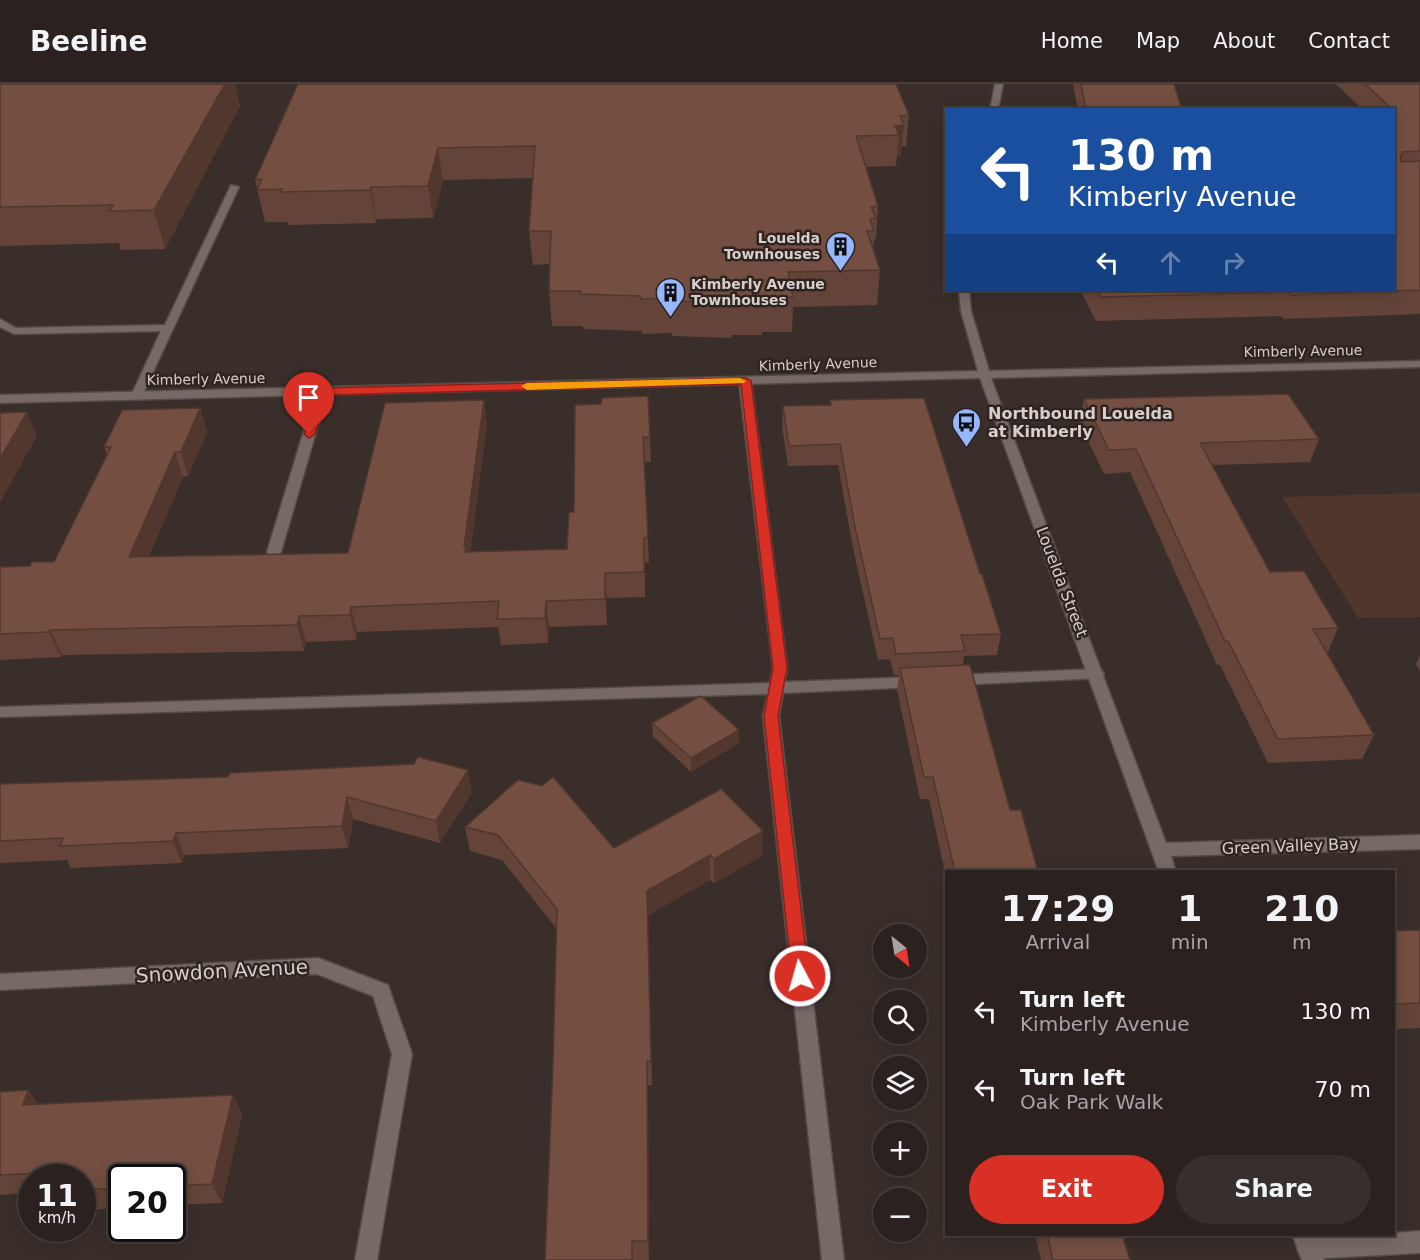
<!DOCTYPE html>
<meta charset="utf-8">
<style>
body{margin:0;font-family:"DejaVu Sans",sans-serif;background:#372f2d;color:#f1f3f6;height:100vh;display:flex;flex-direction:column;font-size:22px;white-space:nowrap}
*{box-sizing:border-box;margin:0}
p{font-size:20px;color:#a6a4a5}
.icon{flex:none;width:33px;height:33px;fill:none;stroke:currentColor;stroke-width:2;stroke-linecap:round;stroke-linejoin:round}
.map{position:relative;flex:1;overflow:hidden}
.panel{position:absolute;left:945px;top:786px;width:450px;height:366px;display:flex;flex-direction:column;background:#2b2220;border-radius:0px;box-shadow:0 3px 15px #0003,0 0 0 2px #473f3e}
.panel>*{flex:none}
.guide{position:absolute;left:945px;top:24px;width:450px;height:183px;border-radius:0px;box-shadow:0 3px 15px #0003,0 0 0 2px #473f3e;background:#1a4fa0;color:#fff;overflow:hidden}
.needle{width:39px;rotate:150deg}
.fabs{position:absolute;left:873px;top:840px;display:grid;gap:12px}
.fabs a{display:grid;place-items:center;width:54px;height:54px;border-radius:50%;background:#2b2220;box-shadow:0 3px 15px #0003,0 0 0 2px #473f3e;font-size:30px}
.speed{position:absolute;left:18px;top:1080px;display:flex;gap:12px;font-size:30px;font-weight:700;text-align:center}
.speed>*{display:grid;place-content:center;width:78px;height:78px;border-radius:50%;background:#2b2220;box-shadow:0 3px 15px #0003,0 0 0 2px #473f3e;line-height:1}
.speed small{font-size:15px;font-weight:400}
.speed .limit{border:3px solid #111;border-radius:9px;background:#fff;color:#111}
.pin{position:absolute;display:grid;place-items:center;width:51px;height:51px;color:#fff;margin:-62px -26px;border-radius:50% 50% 50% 0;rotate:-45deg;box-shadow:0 0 6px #0007}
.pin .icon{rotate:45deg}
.me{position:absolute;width:66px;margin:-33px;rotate:354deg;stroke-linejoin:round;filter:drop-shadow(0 0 4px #0008)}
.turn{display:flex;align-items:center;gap:21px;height:126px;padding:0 24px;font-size:27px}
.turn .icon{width:78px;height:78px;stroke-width:2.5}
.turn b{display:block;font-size:42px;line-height:51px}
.lanes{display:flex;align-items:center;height:57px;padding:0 24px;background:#0003;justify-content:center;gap:30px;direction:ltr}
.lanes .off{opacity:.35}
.eta{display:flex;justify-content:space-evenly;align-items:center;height:102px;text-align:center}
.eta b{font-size:36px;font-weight:700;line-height:42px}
.primary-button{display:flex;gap:12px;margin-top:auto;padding:12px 24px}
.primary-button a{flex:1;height:69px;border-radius:36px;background:#d93025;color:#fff;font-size:24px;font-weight:700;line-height:69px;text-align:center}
.primary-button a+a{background:#372f2d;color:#f1f3f6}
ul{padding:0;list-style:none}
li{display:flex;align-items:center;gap:18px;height:78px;padding:0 24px}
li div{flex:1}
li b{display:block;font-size:22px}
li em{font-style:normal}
header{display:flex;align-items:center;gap:36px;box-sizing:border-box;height:84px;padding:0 30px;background:#2b2220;border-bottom:2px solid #473f3e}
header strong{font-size:28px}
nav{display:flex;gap:33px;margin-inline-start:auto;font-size:21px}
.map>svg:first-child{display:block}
.green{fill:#51362c}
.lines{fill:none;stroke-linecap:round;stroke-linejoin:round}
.lane-casing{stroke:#534a46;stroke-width:3}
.street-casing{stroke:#534a46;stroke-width:3}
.lane{fill:#776a66;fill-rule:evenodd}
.street{fill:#776a66;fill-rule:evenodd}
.wall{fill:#644438}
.shaded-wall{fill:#51372e}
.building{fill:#744f41;stroke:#51372e;stroke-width:1.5}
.route{fill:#d93025;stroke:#8d1f18;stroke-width:1.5}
.slow{fill:#f59e0b}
.labels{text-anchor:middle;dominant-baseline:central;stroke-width:5;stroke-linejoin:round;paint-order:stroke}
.far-poi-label{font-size:14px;font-weight:bold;fill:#d6cfcd;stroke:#2f2420;text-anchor:end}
.far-street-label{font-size:14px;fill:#d6cfcd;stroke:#2f2420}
.poi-label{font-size:16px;font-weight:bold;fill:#d6cfcd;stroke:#2f2420;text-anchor:start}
.street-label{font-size:16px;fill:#d6cfcd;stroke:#2f2420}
.near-street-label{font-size:20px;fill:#d6cfcd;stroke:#2f2420}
</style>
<header>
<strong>Beeline</strong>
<nav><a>Home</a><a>Map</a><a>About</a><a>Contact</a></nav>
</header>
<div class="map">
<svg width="1420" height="1176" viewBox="0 0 1420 1176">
<rect width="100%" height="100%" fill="#392e2a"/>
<polygon class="green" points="1420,409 1420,533 1358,534 1282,413"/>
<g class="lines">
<defs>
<g id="lane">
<polygon points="231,101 239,103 141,314 137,316 131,312 161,247 14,250 0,243 0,235 16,244 165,241"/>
<polygon points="745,294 751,297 787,584 785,598 917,593 925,598 917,603 783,609 779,632 844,1176 822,1176 763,632 768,610 0,633 0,623 770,599 773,584 739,297"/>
<polygon points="322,303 328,307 281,468 274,472 269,471 267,468 316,307"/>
<polygon points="1096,585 1101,586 1104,590 1101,594 956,601 948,596 956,591"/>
<polygon points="1420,1147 1420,1169 1308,1175 1300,1172 1297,1164 1300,1156 1308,1153 1394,1150 1394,1149"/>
</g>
<g id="street">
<polygon points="995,0 1003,0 998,26 990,26"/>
<polygon points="959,206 969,206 971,227 989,287 1420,277 1420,283 991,294 1166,759 1420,751 1420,765 1171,772 1176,788 1159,788 980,294 0,319 0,311 978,287 961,227"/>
<polygon points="318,874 388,901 412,970 377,1176 355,1176 392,970 373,912 317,890 0,906 0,890"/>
<polygon points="1292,1150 1314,1150 1324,1176 1302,1176"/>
</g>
</defs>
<use href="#lane" class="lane-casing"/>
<use href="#street" class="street-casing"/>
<use href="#lane" class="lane"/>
<use href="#street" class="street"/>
</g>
<g class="wall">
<polygon points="0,0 235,0 240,22 165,165 121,166 119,159 0,162"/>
<polygon points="298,0 909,31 906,62 902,62 901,72 897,72 896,82 866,83 878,122 876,155 874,155 873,166 880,186 877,221 793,223 792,248 762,248 762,251 732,251 731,254 672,252 672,249 642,250 642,247 583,245 583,242 552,242 549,207 550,180 533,181 529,147 533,94 443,96 433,134 376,135 376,139 288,141 288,138 265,138 255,96"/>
<polygon points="1073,0 1174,0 1182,26 1078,26"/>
<polygon points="1336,0 1420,0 1420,230 1284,235 1281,232 1096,237 1080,206 1394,206 1361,24"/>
<polygon points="648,312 651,378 644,378 649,478 645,479 645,513 607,514 607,541 549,543 548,559 501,561 498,543 357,548 356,556 306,558 304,567 62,571 61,573 0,576 0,483 30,482 54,478 107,371 104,363 200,324 207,348 188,392 183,393 149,472 348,469 487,340 470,468 567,465 574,428 601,320"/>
<polygon points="1084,315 1319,355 1310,378 1212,381 1270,488 1338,544 1328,568 1326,568 1374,651 1362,675 1268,679 1220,581 1217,581 1130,388 1104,390 1079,338"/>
<polygon points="830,316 980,490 1001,550 997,571 964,572 963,581 1010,726 1038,788 946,788 946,793 929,715 920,715 897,606 899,591 894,591 890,575 878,576 853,464 838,381 788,382 782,342 783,322 830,321"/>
<polygon points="1420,571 1420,587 1416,580"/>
<polygon points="652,639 739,646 739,659 691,688 653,652"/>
<polygon points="0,700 472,708 440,759 353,735 348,764 184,771 182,779 71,784 67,776 0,779"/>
<polygon points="465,743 614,764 762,772 714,799 710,796 648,831 652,1001 648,1001 649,1176 545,1176 553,982 557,845 502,776 470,767"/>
<polygon points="1420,846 1420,944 1394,945 1394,847"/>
<polygon points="28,1006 38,1021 233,1011 242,1031 222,1119 172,1121 172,1094 122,1094 122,1124 82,1126 82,1094 32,1094 32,1109 0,1111 0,1008"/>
<polygon points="1035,1150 1123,1150 1130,1176 1041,1176"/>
</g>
<g class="shaded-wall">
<polygon points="225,0 235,0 240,22 165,165 154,126"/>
<polygon points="904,41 901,72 897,72 899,51 895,42"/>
<polygon points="438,64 443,96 433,134 428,102"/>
<polygon points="371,103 376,135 376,139 370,106"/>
<polygon points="484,316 487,340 469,480 464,463"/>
<polygon points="200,324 207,348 188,392 181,368"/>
<polygon points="27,328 37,352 0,419 0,375"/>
<polygon points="175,368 183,393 138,498 129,473"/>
<polygon points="605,489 607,514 607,541 605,515"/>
<polygon points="546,517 549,543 548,559 545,534"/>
<polygon points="351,523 357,548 356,556 350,531"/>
<polygon points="299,532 306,558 304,567 297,541"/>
<polygon points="50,546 62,571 61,573 49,548"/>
<polygon points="739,646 739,659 691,688 691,674"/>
<polygon points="468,686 472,708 440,759 436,737"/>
<polygon points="347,713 353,735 348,764 342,742"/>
<polygon points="763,747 762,772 714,799 714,775"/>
<polygon points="176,749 184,771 182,779 173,757"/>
<polygon points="710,771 710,796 648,831 652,1001 647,807"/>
<polygon points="647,977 648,1001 649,1176 648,1157"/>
<polygon points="28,1006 41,1026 23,1021"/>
<polygon points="233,1011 242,1031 222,1119 212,1100"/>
</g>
<g class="building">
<polygon points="0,0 225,0 154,126 109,127 113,121 0,123"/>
<polygon points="298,0 896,0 909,31 900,32 904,41 895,42 899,51 856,52 878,122 871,123 876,134 870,135 874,147 867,147 880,186 788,188 793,213 762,214 763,216 732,216 732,219 671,217 671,214 641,215 640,212 580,210 581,207 549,207 551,147 529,147 535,62 438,64 428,102 371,103 370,106 281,108 282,105 257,106 262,95 255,96"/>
<polygon points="1081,0 1174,0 1182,26 1086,26"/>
<polygon points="1365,0 1420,0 1420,67 1402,68 1400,76 1402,78 1420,77 1420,206 1291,211 1289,208 1101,213 1097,206 1394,206 1394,26 1216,26 1390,23"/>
<polygon points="1288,310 1319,355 1200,359 1270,488 1304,487 1338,544 1313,545 1374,651 1278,655 1228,557 1225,557 1136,365 1109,366 1084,315"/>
<polygon points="648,312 650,353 643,353 648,453 644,454 644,488 605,489 605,515 546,517 545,534 497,535 499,517 351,523 350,531 299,532 297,541 50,546 49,548 0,550 0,483 30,482 32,478 54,478 111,363 104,363 122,326 200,324 181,368 175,368 129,473 348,469 385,319 484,316 464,463 466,463 465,468 567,465 569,428 574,428 575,321 601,320 602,314"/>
<polygon points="924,314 980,490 982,490 1001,550 961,551 965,567 896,570 893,554 880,555 855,443 840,360 789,362 783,322 831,321 830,316"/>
<polygon points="27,328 0,375 0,329"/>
<polygon points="970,581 1010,726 1021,726 1038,788 955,788 933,693 924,693 900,584"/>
<polygon points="701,612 739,646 691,674 652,639"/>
<polygon points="418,673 468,686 436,737 347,713 342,742 176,749 173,757 60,762 63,754 0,757 0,700 228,693 230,689 414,680"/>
<polygon points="553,693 614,764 721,705 763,747 714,775 710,771 647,807 651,977 647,977 648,1157 632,1157 632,1176 545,1176 553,982 557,825 498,751 465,743 518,696 542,702"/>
<polygon points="1420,846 1420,919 1394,920 1394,847"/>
<polygon points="28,1006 23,1021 233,1011 212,1100 172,1102 172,1094 122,1094 122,1104 82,1106 82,1094 59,1094 61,1088 0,1091 0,1008"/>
<polygon points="1047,1150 1122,1150 1130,1176 1053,1176"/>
</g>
<polygon class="route" points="746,294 751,297 787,584 778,632 809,892 806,897 800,899 794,897 792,892 764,632 773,584 741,300 327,311 315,350 309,354 304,350 317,308 322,304"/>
<polygon class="slow" points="740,294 746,297 744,299 527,306 521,302 527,299"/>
<defs>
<symbol id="building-pin" viewBox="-11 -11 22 30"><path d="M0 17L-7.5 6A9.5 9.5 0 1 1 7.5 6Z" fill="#96b6fd" stroke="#2f2420"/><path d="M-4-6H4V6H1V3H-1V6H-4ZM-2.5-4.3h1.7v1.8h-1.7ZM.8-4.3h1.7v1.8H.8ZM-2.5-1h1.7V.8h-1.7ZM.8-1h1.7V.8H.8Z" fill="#111"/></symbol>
<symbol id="bus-pin" viewBox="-11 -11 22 30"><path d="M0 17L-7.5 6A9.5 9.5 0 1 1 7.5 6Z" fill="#96b6fd" stroke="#2f2420"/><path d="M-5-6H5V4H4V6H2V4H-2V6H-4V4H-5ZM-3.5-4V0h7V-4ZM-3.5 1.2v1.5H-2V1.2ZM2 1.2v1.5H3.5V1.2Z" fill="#111"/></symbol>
</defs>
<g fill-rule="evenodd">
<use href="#building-pin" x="824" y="146" width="33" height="45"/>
<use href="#building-pin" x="654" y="192" width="33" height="45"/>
<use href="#bus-pin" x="950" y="322" width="33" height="45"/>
</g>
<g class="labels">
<g class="far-poi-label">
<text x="820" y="154">Louelda<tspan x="820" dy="16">Townhouses</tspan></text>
<text x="691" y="200" text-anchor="start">Kimberly Avenue<tspan x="691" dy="16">Townhouses</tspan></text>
</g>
<g class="far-street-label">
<text transform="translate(1303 267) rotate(-1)">Kimberly Avenue</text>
<text transform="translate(818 280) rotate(-2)">Kimberly Avenue</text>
<text transform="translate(206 295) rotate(-1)">Kimberly Avenue</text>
</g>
<g class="poi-label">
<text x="988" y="329">Northbound Louelda<tspan x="988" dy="18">at Kimberly</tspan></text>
</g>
<g class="street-label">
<text transform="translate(1062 498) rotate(69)">Louelda Street</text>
<text transform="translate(1290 762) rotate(-2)">Green Valley Bay</text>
</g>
<g class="near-street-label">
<text transform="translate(222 887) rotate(-3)">Snowdon Avenue</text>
</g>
</g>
</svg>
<div class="fabs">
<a><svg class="needle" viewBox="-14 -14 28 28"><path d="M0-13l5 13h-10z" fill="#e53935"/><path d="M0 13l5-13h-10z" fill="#a6a4a5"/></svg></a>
<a><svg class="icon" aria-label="search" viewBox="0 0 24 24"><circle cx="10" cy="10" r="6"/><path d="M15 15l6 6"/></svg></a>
<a><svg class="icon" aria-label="layers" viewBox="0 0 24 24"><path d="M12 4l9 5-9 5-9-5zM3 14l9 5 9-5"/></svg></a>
<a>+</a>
<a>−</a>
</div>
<div class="speed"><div>11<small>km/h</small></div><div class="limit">20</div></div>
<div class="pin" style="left:309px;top:350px;background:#d93025"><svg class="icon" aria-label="arrive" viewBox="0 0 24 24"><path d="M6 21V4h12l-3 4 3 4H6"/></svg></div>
<svg class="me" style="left:800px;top:892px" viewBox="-20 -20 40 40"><circle r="17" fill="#d93025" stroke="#fff" stroke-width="3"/><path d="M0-11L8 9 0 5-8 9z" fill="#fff"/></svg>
<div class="guide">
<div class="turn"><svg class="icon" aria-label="left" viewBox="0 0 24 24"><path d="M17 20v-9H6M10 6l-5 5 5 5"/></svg><div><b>130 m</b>Kimberly Avenue</div></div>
<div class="lanes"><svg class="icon" aria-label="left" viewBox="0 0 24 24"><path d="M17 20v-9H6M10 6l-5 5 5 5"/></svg><svg class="icon off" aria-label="ahead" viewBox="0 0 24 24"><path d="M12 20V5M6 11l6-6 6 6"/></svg><svg class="icon off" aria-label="right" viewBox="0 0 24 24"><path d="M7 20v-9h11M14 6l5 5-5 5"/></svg></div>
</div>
<section class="panel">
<div class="eta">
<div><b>17:29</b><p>Arrival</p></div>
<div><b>1</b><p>min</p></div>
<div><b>210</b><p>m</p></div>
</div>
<ul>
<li><svg class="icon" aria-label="left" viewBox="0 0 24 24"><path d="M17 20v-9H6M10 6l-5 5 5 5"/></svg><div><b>Turn left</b><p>Kimberly Avenue</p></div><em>130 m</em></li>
<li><svg class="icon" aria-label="left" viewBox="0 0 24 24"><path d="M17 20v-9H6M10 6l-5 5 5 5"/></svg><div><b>Turn left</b><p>Oak Park Walk</p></div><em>70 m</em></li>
</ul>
<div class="primary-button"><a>Exit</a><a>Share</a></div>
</section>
</div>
